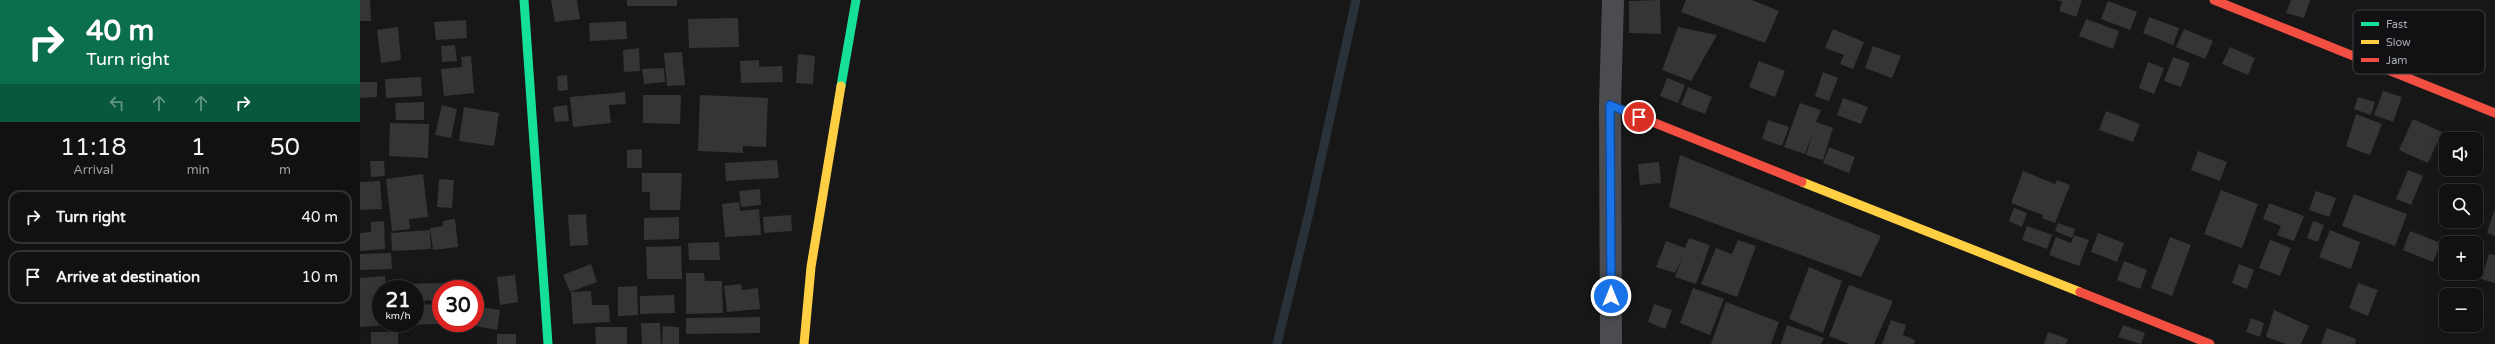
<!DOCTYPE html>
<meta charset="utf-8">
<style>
body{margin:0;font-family:"Varela Round",sans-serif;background:#1a1a1a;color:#f1f3f6;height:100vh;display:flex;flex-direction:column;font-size:15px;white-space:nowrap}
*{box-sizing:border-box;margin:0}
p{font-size:13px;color:#9c9d9f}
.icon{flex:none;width:22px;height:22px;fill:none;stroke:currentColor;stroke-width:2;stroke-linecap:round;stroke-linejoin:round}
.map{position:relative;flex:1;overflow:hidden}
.side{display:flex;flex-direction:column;background:#111;width:360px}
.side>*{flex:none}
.banner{background:#0b6e4f;color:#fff;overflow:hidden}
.tools{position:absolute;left:2079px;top:132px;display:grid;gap:8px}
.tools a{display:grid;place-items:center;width:44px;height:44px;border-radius:8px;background:#111;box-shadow:0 4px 16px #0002,0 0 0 1px #303131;font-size:20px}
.speed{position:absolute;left:12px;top:280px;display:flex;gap:8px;font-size:20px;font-weight:700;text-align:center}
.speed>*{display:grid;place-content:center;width:52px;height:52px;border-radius:50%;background:#111;box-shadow:0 4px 16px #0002,0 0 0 1px #303131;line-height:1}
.speed small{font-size:10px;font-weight:400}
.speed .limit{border:6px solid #d22;background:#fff;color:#111}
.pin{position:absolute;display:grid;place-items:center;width:34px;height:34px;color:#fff;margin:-17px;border:2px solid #fff;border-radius:50%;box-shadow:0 1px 4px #0007}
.me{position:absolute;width:44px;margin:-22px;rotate:0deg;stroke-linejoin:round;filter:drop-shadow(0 0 3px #0008)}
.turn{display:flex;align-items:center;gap:14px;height:84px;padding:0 20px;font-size:18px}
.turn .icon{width:52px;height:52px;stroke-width:2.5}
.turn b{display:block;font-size:28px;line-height:34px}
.lanes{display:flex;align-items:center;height:38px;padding:0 20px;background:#0003;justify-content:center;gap:20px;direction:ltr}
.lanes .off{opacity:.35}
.eta{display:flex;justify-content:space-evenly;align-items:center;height:68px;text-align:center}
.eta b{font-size:24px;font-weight:600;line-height:28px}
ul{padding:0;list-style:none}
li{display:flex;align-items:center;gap:12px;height:54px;margin:0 8px 6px;padding:0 12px;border:2px solid #303131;border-radius:12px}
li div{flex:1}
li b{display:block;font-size:15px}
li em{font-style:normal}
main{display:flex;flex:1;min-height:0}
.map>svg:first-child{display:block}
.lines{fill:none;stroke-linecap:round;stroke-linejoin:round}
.stream{stroke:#2a3239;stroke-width:9}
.building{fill:#343537}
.street{stroke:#4b4c50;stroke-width:22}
.fast{stroke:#16e098;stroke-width:9}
.slow{stroke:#ffcf43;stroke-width:9}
.jam{stroke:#f24e42;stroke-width:9}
.route-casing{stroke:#114b97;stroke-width:10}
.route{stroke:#1a73e8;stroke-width:7}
.key{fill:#111113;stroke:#3e4045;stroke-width:1}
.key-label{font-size:11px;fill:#a8adb8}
</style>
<main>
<section class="side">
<div class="banner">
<div class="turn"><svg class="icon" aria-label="right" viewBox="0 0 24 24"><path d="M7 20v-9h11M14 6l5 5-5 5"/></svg><div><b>40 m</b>Turn right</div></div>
<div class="lanes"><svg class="icon off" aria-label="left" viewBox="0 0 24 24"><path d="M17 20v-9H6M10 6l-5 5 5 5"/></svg><svg class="icon off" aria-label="ahead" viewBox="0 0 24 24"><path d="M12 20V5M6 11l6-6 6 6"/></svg><svg class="icon off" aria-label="ahead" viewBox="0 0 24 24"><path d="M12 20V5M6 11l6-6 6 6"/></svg><svg class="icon" aria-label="right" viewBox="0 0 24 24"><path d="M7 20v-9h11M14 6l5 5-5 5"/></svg></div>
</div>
<div class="eta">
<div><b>11:18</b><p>Arrival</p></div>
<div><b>1</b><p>min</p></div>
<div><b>50</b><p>m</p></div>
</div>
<ul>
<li><svg class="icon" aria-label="right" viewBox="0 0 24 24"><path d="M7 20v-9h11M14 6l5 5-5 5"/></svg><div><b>Turn right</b></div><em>40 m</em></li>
<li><svg class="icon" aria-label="arrive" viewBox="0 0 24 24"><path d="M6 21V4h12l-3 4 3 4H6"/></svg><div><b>Arrive at destination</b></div><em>10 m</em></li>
</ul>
</section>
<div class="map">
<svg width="2135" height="344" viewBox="0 0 2135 344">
<rect width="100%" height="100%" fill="#171717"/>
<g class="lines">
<polyline class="stream" points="917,344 949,213 996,0"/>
</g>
<g class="building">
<polygon points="0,0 10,0 11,21 0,21"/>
<polygon points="191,0 217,0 220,19 195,22"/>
<rect x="267" y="0" width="50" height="6"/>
<polygon points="1300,0 1301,34 1269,33 1269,1"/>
<polygon points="1326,0 1392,0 1419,11 1405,43 1321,12"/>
<polygon points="1697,0 1722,0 1716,17 1699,11 1702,2"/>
<polygon points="1931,0 1950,0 1944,18 1926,13"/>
<polygon points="1748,1 1777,12 1770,30 1741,19"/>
<polygon points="1789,17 1819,28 1813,45 1783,33"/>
<polygon points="378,18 379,47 329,48 328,19"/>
<polygon points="1726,19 1759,31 1753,49 1719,36"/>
<polygon points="106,20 107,38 76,40 74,22"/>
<polygon points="266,21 267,39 230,41 229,23"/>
<polygon points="38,27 41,60 21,63 17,30"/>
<polygon points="1318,27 1357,35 1331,81 1302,70"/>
<polygon points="1473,29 1504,42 1493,69 1480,64 1484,55 1465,48"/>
<polygon points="1824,29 1853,41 1845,59 1816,47"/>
<polygon points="95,45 97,61 82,62 81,46"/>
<polygon points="1513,46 1541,56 1532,78 1505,68"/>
<polygon points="1870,47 1895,58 1888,75 1862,64"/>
<polygon points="279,48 280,71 264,72 263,50"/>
<polygon points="322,52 325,85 307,86 304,53"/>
<polygon points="438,54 455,56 453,84 436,83"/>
<polygon points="111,56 114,93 84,96 81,69 102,67 101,57"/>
<polygon points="1813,57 1830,63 1821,87 1804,81"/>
<polygon points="399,60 399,67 422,66 423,82 381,83 380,61"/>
<polygon points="1399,61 1425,71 1415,97 1389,87"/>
<polygon points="1788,62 1804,68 1794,94 1779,88"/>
<polygon points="304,68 305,82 284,84 282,69"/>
<polygon points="1463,72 1478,78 1469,101 1455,96"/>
<polygon points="207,75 208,90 198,91 197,76"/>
<polygon points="61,77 62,96 26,98 25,79"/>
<polygon points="1307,78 1325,85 1318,103 1300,96"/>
<polygon points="0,82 17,82 17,97 0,98"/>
<polygon points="1328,87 1352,97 1345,114 1321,105"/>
<polygon points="2023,91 2042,97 2033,122 2014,115"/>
<polygon points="265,92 266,104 249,105 251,123 213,127 210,97"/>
<polygon points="283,95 321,95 320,124 283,123"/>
<polygon points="340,95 408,98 406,147 383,146 383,153 338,151"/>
<polygon points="1998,97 2015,102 2011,115 1994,109"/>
<polygon points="1483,98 1508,107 1501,124 1477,115"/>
<polygon points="64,102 64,120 36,120 35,103"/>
<polygon points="1440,103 1461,110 1456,122 1473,128 1463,160 1446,155 1453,131 1445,154 1424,147"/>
<polygon points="82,105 97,109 91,138 75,135"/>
<polygon points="207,105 209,121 195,122 193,107"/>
<polygon points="104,107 139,113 134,146 99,141"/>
<polygon points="1746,111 1780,124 1773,142 1739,130"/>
<polygon points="1996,114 2022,124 2010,155 1986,146"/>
<polygon points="2053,119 2082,132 2068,163 2039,150"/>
<polygon points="1408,120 1429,127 1422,146 1402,139"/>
<polygon points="30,123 69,124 68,158 29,156"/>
<polygon points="1469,147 1495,157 1489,173 1463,163"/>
<polygon points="282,149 282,168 267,168 267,150"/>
<polygon points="1838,151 1867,162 1860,181 1831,170"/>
<polygon points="1320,155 1521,236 1501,277 1309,207"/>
<polygon points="417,160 419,178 366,181 365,163"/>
<polygon points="10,161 24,161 25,176 11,177"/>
<polygon points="1299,162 1301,183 1280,185 1278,164"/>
<polygon points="2048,170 2063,176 2051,205 2036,199"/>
<polygon points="1663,171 1695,184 1697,180 1710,185 1695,223 1682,218 1683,215 1651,203"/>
<polygon points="282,173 322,173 320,210 290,210 290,192 282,192"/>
<polygon points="63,174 68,217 49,219 50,229 32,231 26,179"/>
<polygon points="79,179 94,180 92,208 77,207"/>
<polygon points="20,181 22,209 0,210 0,182"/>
<polygon points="400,189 401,205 381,207 379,191"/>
<polygon points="1861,190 1898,204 1882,248 1844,234"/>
<polygon points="1956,191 1976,198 1969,217 1949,210"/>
<polygon points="1994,194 2047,214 2035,246 1982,226"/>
<polygon points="379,202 380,211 399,209 401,235 365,237 362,204"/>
<polygon points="1909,203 1944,216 1934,241 1917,235 1921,226 1903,219"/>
<polygon points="1654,208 1667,213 1662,227 1649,221"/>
<polygon points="2135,208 2135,236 2127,233"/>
<polygon points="226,214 228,245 210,246 208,215"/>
<polygon points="431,215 432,231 404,233 403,217"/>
<polygon points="319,217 319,239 284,240 284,218"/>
<polygon points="95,219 98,247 73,250 70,228 83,226 83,221"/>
<polygon points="24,221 25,249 0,251 0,233 11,232 11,222"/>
<polygon points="1953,221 1964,225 1958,242 1947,238"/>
<polygon points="1698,223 1715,229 1712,238 1695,231"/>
<polygon points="1667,226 1692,235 1687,249 1662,240"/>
<polygon points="70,230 71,249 32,251 31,233"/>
<polygon points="1970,230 2000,242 1991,269 1959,257"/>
<polygon points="2050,231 2081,243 2073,262 2043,250"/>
<polygon points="1738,233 1764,243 1757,262 1731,252"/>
<polygon points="1714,235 1729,240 1719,266 1689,255 1696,237 1711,243"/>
<polygon points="1810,237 1831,245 1812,296 1791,288"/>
<polygon points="1329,238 1350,245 1336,284 1315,277 1322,258 1315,273 1296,267 1306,241 1325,248"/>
<polygon points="1378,240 1396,246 1377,297 1341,284 1356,248 1372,254"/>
<polygon points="1910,240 1931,248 1920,276 1899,268"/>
<polygon points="359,242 360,260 329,260 328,243"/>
<polygon points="321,246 322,279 287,279 286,247"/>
<polygon points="31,253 32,269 0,270 0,254"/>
<polygon points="2129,254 2135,255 2135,283 2121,279"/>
<polygon points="1764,261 1787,270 1780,289 1757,280"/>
<polygon points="231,264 237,282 210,292 203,275"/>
<polygon points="1879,264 1894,270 1887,289 1872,283"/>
<polygon points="1449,267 1482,281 1463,333 1429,319"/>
<polygon points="326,273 344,273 345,281 362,281 363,313 326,314"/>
<polygon points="155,275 158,302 140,305 137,277"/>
<polygon points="25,276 26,289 21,289 21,323 30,323 30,325 0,327 0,278"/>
<polygon points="85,283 86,289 81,289 81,300 55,301 55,289 39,289 39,284"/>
<polygon points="1998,283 2018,290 2008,316 1989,308"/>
<polygon points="381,284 382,290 398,288 400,309 367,312 364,286"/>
<polygon points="1489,285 1533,301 1514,344 1489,344 1469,336"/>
<polygon points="277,286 278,315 258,316 258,287"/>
<polygon points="1333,288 1364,299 1350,335 1320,323"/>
<polygon points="231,291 232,305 249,305 250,322 213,324 211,292"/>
<polygon points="314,295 315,313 280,314 280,296"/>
<polygon points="1366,302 1419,322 1411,344 1351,344"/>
<polygon points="81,304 81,324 38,325 38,323 55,323 55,305"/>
<polygon points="1294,304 1312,310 1305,329 1288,322"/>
<polygon points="115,306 140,310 137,330 105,324 115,323"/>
<polygon points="1914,310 1949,326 1941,344 1926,344 1906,337"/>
<polygon points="400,317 400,333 326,334 326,318"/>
<polygon points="1891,318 1904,323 1900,337 1886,332"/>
<polygon points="1531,320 1546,325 1543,335 1555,340 1554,344 1522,344"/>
<polygon points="281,323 300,323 301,344 282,344"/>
<polygon points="1427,325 1464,338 1461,344 1421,344"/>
<polygon points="1763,325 1785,333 1781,344 1758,337"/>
<polygon points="303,326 319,327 319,344 302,344"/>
<polygon points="235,327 267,327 267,344 236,344"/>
<polygon points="1967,328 1996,339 1995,344 1961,344"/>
<rect x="11" y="332" width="27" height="12"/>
<polygon points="1688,332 1708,339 1706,344 1684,344"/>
<rect x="137" y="334" width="19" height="10"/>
</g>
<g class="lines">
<polyline class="street" points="1251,344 1250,105 1253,0"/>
<g class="fast">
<polyline points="164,0 188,344"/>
<polyline points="481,86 496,0"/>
</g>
<g class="slow">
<polyline points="1442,182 1720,292"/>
<polyline points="444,344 451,267 481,86"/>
</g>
<g class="jam">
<polyline points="1854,0 2135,113"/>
<polyline points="1250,105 1442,182"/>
<polyline points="1720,292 1850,344"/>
</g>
</g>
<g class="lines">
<defs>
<polyline id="route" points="1251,296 1250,105 1279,117"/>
</defs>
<use href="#route" class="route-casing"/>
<use href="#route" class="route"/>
</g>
<rect x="1993" y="10" width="132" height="64" rx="6" class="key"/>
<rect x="2001" y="22" width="18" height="4" fill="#16e098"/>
<rect x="2001" y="40" width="18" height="4" fill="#ffcf43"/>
<rect x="2001" y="58" width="18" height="4" fill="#f24e42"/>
<g class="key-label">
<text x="2026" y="28">Fast</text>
<text x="2026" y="46">Slow</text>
<text x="2026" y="64">Jam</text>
</g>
</svg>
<div class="tools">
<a><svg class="icon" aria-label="sound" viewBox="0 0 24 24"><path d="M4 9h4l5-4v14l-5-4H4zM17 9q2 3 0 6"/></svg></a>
<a><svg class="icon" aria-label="search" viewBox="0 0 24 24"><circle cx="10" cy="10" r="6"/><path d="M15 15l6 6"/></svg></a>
<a>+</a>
<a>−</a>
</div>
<div class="speed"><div>21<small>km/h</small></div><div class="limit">30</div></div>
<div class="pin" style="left:1279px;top:117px;background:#d93025"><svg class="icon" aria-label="arrive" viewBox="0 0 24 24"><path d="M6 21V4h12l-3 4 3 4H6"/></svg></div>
<svg class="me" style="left:1251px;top:296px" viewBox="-20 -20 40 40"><circle r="17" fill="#1a73e8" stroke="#fff" stroke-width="3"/><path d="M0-11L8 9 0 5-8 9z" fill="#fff"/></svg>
</div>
</main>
